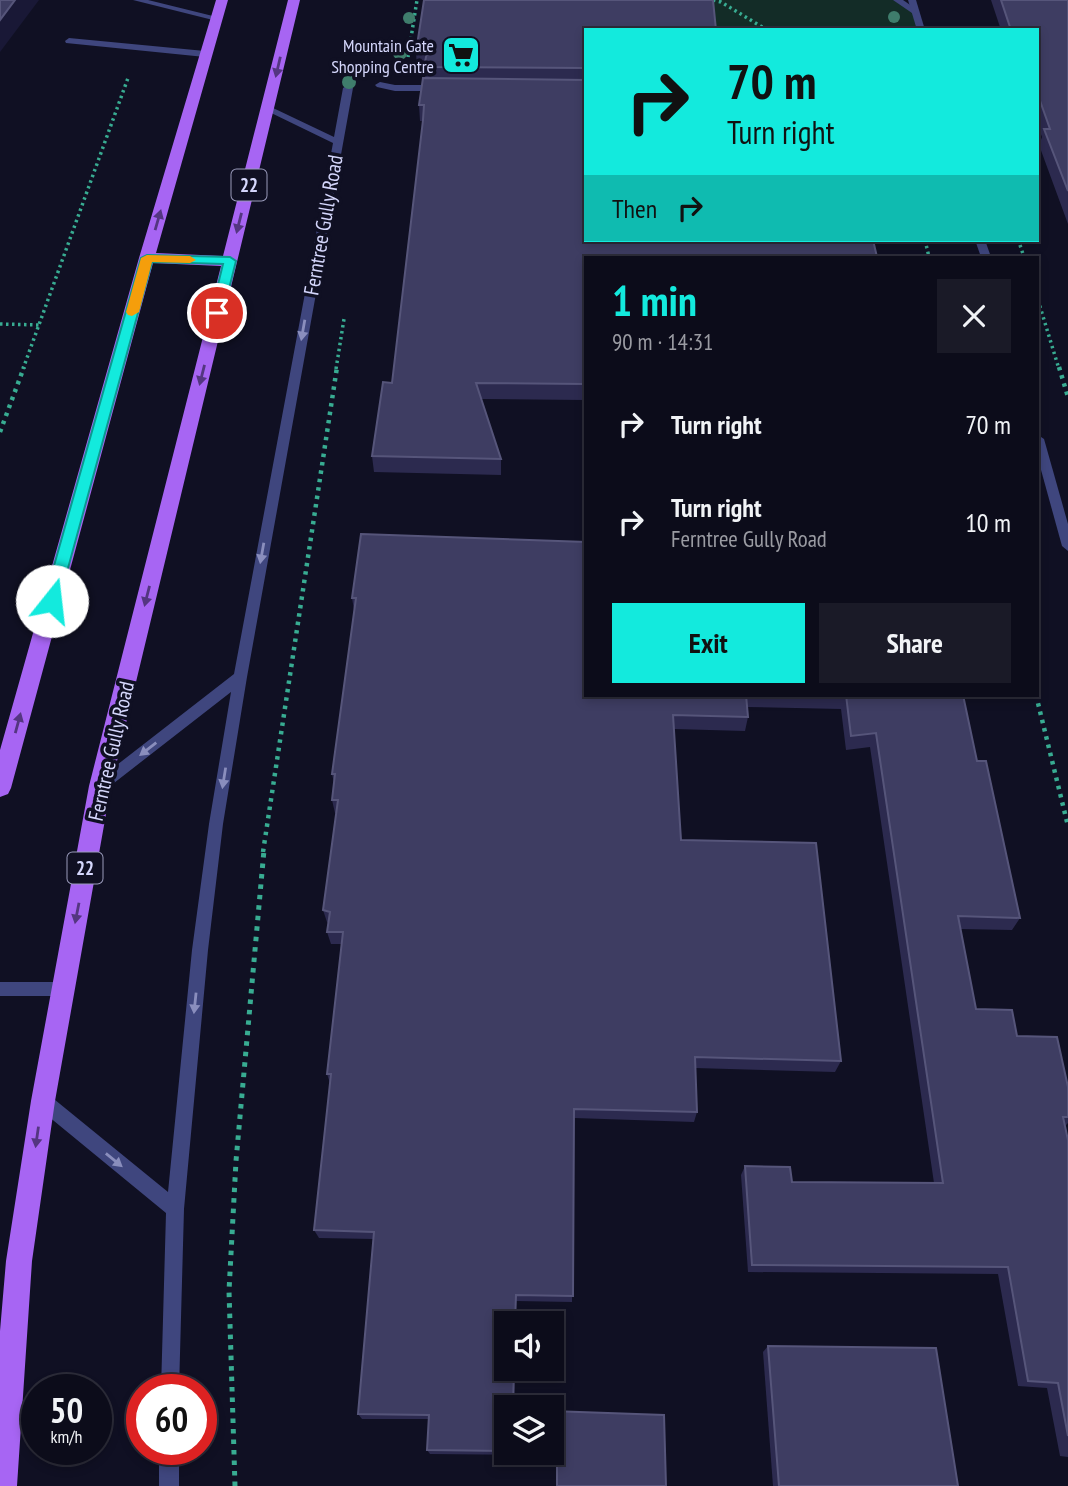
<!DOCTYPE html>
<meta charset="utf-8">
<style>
body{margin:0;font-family:"PT Sans Narrow",sans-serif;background:#1a1a27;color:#f1f3f6;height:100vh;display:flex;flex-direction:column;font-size:26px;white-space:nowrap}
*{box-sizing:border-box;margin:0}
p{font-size:23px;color:#9a9ba2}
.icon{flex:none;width:38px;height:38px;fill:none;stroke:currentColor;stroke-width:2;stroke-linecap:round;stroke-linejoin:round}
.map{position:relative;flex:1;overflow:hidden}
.side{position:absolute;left:584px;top:256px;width:455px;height:441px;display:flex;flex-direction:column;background:#0c0c1a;border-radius:0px;box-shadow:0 4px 10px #0003,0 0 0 2px #2c2c39}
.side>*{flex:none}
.top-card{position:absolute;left:584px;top:28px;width:455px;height:214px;border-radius:0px;box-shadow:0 4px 10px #0003,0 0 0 2px #2c2c39;background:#13eadd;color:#111;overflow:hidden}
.buttons{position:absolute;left:494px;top:1311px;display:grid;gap:14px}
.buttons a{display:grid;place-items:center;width:70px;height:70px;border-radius:0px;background:#0c0c1a;box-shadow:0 4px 10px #0003,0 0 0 2px #2c2c39;font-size:35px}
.speed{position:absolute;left:21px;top:1374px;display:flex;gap:14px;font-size:35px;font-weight:700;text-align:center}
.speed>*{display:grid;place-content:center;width:91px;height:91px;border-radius:50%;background:#0c0c1a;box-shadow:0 4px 10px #0003,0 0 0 2px #2c2c39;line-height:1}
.speed small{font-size:18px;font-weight:400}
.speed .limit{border:10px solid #d22;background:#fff;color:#111}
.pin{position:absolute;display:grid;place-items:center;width:60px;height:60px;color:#fff;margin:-30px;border:4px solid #fff;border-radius:50%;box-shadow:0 2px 7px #0007}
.me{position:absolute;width:77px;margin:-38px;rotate:16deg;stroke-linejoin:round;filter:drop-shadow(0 0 5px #0008)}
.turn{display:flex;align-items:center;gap:24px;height:147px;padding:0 28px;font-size:32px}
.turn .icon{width:91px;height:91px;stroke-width:2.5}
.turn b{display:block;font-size:49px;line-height:60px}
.then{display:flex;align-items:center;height:66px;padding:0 28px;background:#0003;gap:14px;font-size:26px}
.round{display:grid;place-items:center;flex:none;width:74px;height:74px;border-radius:0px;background:#1a1a27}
.overview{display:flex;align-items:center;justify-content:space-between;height:119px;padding:0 28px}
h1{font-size:42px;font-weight:700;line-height:52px;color:#13eadd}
.action{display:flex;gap:14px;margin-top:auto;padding:14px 28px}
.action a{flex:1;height:80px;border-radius:0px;background:#13eadd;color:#111;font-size:28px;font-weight:700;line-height:80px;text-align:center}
.action a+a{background:#1a1a27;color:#f1f3f6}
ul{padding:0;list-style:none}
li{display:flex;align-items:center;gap:21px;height:98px;padding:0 28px}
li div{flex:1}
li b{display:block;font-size:26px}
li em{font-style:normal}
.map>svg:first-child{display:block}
.green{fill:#132c27}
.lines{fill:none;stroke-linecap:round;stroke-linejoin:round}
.path-far2{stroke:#38ac92;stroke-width:3.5;stroke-dasharray:2.5 3.5;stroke-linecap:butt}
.path-far1{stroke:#38ac92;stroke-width:4.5;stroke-dasharray:3.5 5;stroke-linecap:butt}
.path{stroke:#38ac92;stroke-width:5;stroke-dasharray:4.5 6;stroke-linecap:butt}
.lane{fill:#3f467e;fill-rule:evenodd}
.street{fill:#3f467e;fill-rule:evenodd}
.primary{fill:#a765f3;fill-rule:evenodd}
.tree{fill:#3f7d6c}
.wall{fill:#2c2a4f}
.shaded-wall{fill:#191836}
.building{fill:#3e3d62;stroke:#56557a;stroke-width:2}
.oneway{fill:#543681}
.oneway2{fill:#8a8ebd}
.route{fill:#13eadd;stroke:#0c9890;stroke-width:2}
.slow{fill:#f59e0b}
.labels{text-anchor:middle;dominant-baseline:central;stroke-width:7;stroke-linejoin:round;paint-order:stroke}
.far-poi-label{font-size:18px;fill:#d5d7fc;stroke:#101023;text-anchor:end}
.shield{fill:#101023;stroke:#9a9bbb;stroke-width:2}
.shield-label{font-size:19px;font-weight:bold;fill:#d5d7fc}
.street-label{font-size:21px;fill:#d5d7fc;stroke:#101023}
</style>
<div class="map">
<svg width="1068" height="1486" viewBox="0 0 1068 1486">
<rect width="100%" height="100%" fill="#101023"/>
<polygon class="green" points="709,0 897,0 915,11 921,30 712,30"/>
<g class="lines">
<g class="path-far2">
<polyline points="713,0 721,2 767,30"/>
<polyline points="408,57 417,0"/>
<polyline points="925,240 929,257"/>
<polyline points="1020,245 1024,257"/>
<polyline points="1038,300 1059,369"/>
<polyline points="0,324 39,325"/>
<polyline points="23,369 128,78"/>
<polyline points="336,369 344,319"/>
</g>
<g class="path-far1">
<polyline points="1059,367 1068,397"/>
<polyline points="0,432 24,367"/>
<polyline points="1036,695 1068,826"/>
<polyline points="263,852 337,367"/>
</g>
<polyline class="path" points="235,1486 229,1291 236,1161 264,850"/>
<g class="lane">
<polygon points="133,0 148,0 221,18 217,21"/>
<polygon points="893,0 903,0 919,11 912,13"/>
<polygon points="69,38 205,51 209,54 205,57 66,43 65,41"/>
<polygon points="380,82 395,85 438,85 443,88 438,91 395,91 377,87 375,85"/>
<polygon points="0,982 63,982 69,984 71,989 69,994 63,996 0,996"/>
</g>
<g class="street">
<polygon points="908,0 916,0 925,30 917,30"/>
<polygon points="348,85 353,88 247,677 223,824 208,950 184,1209 179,1390 161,1390 166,1213 37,1107 35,1101 37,1095 43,1093 49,1095 168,1192 192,950 209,824 231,692 105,790 100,792 95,790 93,786 95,782 234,674 333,143 263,109 271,107 334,137 343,88"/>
<polygon points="975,240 985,240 991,257 981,257"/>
<polygon points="1038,435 1044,439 1068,524 1068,551 1062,546 1038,459"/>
<rect x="159" y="1449" width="20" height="37"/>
</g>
<polygon class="primary" points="216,0 228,0 156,253 223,256 288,0 300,0 111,786 55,1101 32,1261 17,1486 0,1486 0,1331 6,1261 31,1101 89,786 221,266 153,263 11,788 8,794 0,797 0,750 139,258"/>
</g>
<g class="tree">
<circle cx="894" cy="17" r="6"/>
<circle cx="409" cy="18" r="6"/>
<circle cx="400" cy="53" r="7"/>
<circle cx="349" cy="82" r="7"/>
</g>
<g class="wall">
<polygon points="991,0 1068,0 1068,224 1039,145 1042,137 1038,126 1038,30 1001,30"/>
<polygon points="586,30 586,400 481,399 501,459 501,475 374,472 372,456 392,383 423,121 420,121 419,105 425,78 425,68 417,68 416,52"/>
<polygon points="586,542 586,695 963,695 977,761 1020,918 1012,930 960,929 976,1009 1017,1036 1068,1087 1068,1123 1065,1126 1068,1140 1068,1457 1060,1456 1047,1388 1018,1386 998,1274 748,1272 741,1175 745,1166 792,1182 934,1183 870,747 846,750 841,709 747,707 748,717 745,731 674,729 681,840 841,1061 835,1072 695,1068 697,1112 694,1122 574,1118 572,1302 516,1301 516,1323 506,1323 515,1368 514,1407 506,1407 506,1452 551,1452 551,1411 664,1415 557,1455 430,1454 427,1450 429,1419 362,1419 358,1414 373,1239 319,1238 314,1230 330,1083 327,1074 342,944 331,944 327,932 328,923 327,922 323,910 336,813 335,813 332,800 334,783 332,774 354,610 352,598"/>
<polygon points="768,1346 958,1486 773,1486 763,1352"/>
</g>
<polygon class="shaded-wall" points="15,0 39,0 0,52 0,20"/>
<g class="building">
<polygon points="0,0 15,0 0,20"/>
<polygon points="424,0 713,0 716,30 586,30 586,68 424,67 427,52 416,52"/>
<polygon points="1001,0 1068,0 1068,191 1044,129 1050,129 1038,95 1038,30 1011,30"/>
<polygon points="423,78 586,80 586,240 873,240 877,257 586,257 586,384 476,383 501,459 372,456 383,382 392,383 423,120 424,105 419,105"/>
<polygon points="361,534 586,542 586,695 746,695 748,717 673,715 681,840 816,843 841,1061 695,1057 697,1112 574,1109 573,1296 516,1295 515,1323 506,1323 506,1368 514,1368 513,1407 506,1407 506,1451 427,1450 429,1415 358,1414 374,1232 314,1230 331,1074 327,1074 343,932 327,932 330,912 323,910 338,800 332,800 335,774 332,774 356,598 352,598"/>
<polygon points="841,695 963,695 977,761 986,761 1020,918 958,916 976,1009 1012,1010 1017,1036 1057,1037 1068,1087 1068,1117 1063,1117 1068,1140 1068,1436 1058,1383 1028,1381 1008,1267 752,1265 745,1166 790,1167 792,1182 943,1183 876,733 851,736 846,695"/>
<polygon points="768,1346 936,1348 958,1486 779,1486"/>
<polygon points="551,1411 664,1415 666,1486 557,1486 557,1452 551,1451"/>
</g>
<defs><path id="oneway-solid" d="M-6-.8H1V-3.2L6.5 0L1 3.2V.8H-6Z" transform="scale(1.75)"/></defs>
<g class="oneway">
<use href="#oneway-solid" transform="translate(278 67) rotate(103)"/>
<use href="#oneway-solid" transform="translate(158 220) rotate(-74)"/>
<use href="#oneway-solid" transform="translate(239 223) rotate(104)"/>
<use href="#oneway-solid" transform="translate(202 375) rotate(104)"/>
<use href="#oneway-solid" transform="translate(147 596) rotate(104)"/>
<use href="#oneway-solid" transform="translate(18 723) rotate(-75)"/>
<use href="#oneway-solid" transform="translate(77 913) rotate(101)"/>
<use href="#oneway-solid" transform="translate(37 1137) rotate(98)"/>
</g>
<g class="oneway2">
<use href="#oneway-solid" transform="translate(303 330) rotate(100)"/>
<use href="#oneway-solid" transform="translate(262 553) rotate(100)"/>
<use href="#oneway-solid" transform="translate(148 749) rotate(142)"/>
<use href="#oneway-solid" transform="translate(224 778) rotate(99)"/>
<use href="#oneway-solid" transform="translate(195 1003) rotate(96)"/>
<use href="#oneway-solid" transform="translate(114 1160) rotate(39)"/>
</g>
<polygon class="route" points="147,255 230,257 236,261 223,313 217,317 211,313 223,264 152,262 59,601 52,607 44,601 141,258"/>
<polygon class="slow" points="147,255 190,256 196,260 190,263 152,262 139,312 132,316 128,315 126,312 141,258"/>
<defs>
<symbol id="supermarket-square" viewBox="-11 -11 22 22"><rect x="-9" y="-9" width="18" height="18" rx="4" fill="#13eadd" stroke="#101023"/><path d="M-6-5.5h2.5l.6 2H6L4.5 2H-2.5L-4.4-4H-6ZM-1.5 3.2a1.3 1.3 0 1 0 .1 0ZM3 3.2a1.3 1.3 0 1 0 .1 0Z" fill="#111"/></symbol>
</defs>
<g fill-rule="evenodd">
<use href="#supermarket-square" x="439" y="33" width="44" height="44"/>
</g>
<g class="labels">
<g class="far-poi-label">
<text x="434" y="45">Mountain Gate<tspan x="434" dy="21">Shopping Centre</tspan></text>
</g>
<g class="shield">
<rect x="231.5" y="169.5" width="35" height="31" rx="5"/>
<rect x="67.5" y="852.5" width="35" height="31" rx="5"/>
</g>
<g class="shield-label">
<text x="249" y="185">22</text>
<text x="85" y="868">22</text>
</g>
<g class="street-label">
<text transform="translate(323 225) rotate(-80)">Ferntree Gully Road</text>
<text transform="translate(111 751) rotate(-77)">Ferntree Gully Road</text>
</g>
</g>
</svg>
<div class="buttons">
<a><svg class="icon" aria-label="sound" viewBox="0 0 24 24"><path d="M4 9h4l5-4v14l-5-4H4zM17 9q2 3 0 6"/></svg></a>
<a><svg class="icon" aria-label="layers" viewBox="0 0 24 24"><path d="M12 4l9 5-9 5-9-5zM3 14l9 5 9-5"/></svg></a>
</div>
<div class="speed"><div>50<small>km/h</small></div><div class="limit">60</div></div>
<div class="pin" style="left:217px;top:313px;background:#d93025"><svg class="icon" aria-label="arrive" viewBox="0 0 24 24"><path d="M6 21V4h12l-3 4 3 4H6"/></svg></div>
<svg class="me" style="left:52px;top:601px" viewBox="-20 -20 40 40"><circle r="19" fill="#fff"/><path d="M0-13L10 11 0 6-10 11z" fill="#13eadd"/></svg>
<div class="top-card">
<div class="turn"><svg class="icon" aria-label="right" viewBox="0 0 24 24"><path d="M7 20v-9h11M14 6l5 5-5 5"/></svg><div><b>70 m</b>Turn right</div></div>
<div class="then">Then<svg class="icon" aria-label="right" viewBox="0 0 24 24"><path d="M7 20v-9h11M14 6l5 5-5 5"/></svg></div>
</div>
<section class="side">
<div class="overview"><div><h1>1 min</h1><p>90 m · 14:31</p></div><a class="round"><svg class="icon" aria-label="close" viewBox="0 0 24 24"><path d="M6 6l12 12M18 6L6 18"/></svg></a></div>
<ul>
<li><svg class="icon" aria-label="right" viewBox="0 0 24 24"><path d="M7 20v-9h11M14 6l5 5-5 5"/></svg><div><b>Turn right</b></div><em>70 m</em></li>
<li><svg class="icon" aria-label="right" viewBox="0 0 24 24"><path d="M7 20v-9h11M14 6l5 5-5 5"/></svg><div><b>Turn right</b><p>Ferntree Gully Road</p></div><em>10 m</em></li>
</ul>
<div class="action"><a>Exit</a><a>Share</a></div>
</section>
</div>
